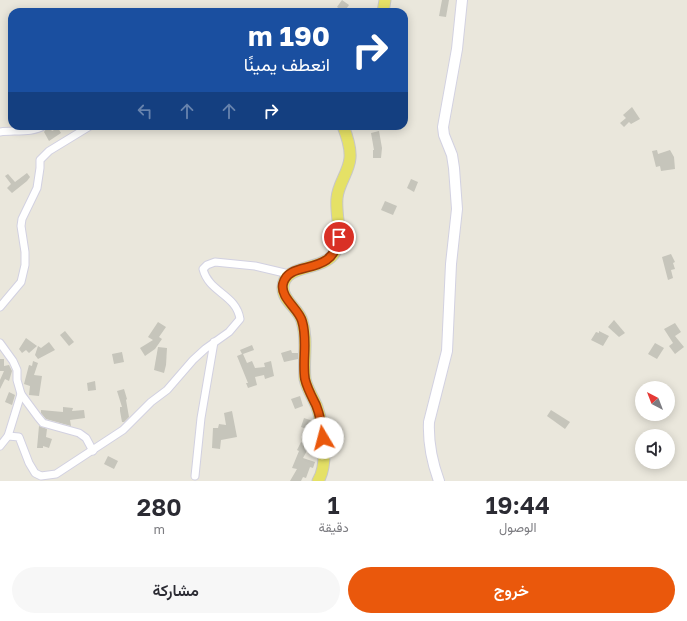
<!DOCTYPE html>
<html lang="ar">
<meta charset="utf-8">
<style>
body{margin:0;font-family:"Golos Text",Vazirmatn,sans-serif;background:#f7f7f7;color:#2b2b33;direction:rtl;height:100vh;display:flex;flex-direction:column;font-size:15px;white-space:nowrap}
*{box-sizing:border-box;margin:0}
p{font-size:13px;color:#7c7c81}
.icon{flex:none;width:22px;height:22px;fill:none;stroke:currentColor;stroke-width:2;stroke-linecap:round;stroke-linejoin:round}
.map{position:relative;height:481px;overflow:hidden;direction:ltr}
.drawer{display:flex;flex-direction:column;background:#fff;flex:1}
.drawer>*{flex:none}
.banner{position:absolute;left:8px;top:8px;width:400px;height:122px;border-radius:12px;box-shadow:0 2px 10px #0003;direction:rtl;background:#1a4fa0;color:#fff;overflow:hidden}
.needle{width:26px;rotate:318deg}
.controls{position:absolute;left:635px;top:381px;display:grid;gap:8px}
.controls a{display:grid;place-items:center;width:40px;height:40px;border-radius:50%;background:#fff;box-shadow:0 2px 10px #0003;font-size:20px}
.pin{position:absolute;display:grid;place-items:center;width:34px;height:34px;color:#fff;margin:-17px;border:2px solid #fff;border-radius:50%;box-shadow:0 1px 4px #0007}
.me{position:absolute;width:44px;margin:-22px;rotate:352deg;stroke-linejoin:round;filter:drop-shadow(0 0 3px #0008)}
.turn{display:flex;align-items:center;gap:14px;height:84px;padding:0 12px;font-size:18px}
.turn .icon{width:52px;height:52px;stroke-width:2.5}
.turn b{display:block;font-size:28px;line-height:34px}
.lanes{display:flex;align-items:center;height:38px;padding:0 12px;background:#0003;justify-content:center;gap:20px;direction:ltr}
.lanes .off{opacity:.35}
.eta{display:flex;justify-content:space-evenly;align-items:center;height:68px;text-align:center}
.eta b{font-size:24px;font-weight:600;line-height:28px}
.button{display:flex;gap:8px;margin-top:auto;padding:8px 12px}
.button a{flex:1;height:46px;border-radius:24px;background:#ea580c;color:#fff;font-size:16px;font-weight:600;line-height:46px;text-align:center}
.button a+a{background:#f7f7f7;color:#2b2b33}
.map>svg:first-child{display:block}
.building{fill:#c6c5bb}
.lines{fill:none;stroke-linecap:round;stroke-linejoin:round}
.minor-casing{stroke:#d2d1e1;stroke-width:9}
.secondary-casing{stroke:#d2d1e1;stroke-width:12}
.primary-casing{stroke:#c7c7c7;stroke-width:13}
.minor{stroke:#fff;stroke-width:7}
.secondary{stroke:#fff;stroke-width:10}
.primary{stroke:#e5e166;stroke-width:11}
.route-casing{stroke:#983908;stroke-width:10}
.route{stroke:#ea580c;stroke-width:7}
</style>
<div class="map">
<svg width="687" height="481" viewBox="0 0 687 481">
<rect width="100%" height="100%" fill="#eae7dc"/>
<g class="building">
<polygon points="342,0 349,5 344,12 337,7"/>
<polygon points="442,0 449,0 446,17 439,16"/>
<polygon points="632,107 640,119 631,124 629,122 624,127 620,123 626,118 623,115"/>
<polygon points="48,126 52,131 58,128 61,133 49,141 44,132"/>
<polygon points="379,131 382,148 381,158 373,158 373,150 374,150 371,133"/>
<polygon points="657,150 658,154 670,150 674,157 675,169 661,171 660,166 656,167 652,151"/>
<polygon points="27,173 30,177 27,181 12,193 7,188 11,184 5,176 8,174 15,182"/>
<polygon points="411,179 418,182 414,192 407,188"/>
<polygon points="385,201 397,206 393,215 381,210"/>
<polygon points="671,254 675,262 673,263 675,269 671,270 673,278 668,280 662,257"/>
<polygon points="614,320 625,333 619,337 608,327"/>
<polygon points="158,322 166,327 159,337 162,339 155,349 145,356 140,348 153,340 148,337"/>
<polygon points="675,323 681,332 675,336 684,347 675,354 669,346 673,343 664,329"/>
<polygon points="65,331 74,342 69,346 60,335"/>
<polygon points="599,331 609,336 603,346 591,340 596,332 599,333"/>
<polygon points="26,338 37,346 29,353 26,350 22,353 19,349"/>
<polygon points="49,342 55,350 38,359 35,355 38,346 41,348"/>
<polygon points="655,343 664,348 657,359 648,354"/>
<polygon points="252,345 254,350 243,354 247,363 252,361 255,368 265,367 264,363 271,361 274,376 265,379 264,375 255,377 257,385 248,388 246,383 248,383 237,356 242,354 240,350"/>
<polygon points="158,347 167,348 166,365 164,373 154,370"/>
<polygon points="291,350 292,353 298,353 298,359 284,362 281,353"/>
<polygon points="122,352 124,362 114,364 112,354"/>
<polygon points="0,359 4,359 4,366 9,365 12,371 9,381 5,379 0,389 0,380 4,371 0,371"/>
<polygon points="33,361 38,363 34,375 42,376 39,396 29,395 30,386 24,384 29,365 32,366"/>
<polygon points="95,381 96,390 88,391 87,383"/>
<polygon points="124,389 127,399 126,400 129,417 124,422 122,422 120,411 120,407 122,407 117,391"/>
<polygon points="9,392 15,395 12,405 5,402"/>
<polygon points="300,396 303,406 295,409 291,399"/>
<polygon points="63,407 73,408 72,411 84,410 85,418 70,420 71,426 46,419 41,413 41,410 63,412"/>
<polygon points="551,410 570,422 565,429 547,416"/>
<polygon points="232,411 237,437 221,440 220,449 212,448 213,428 218,428 219,424 226,425 224,413"/>
<polygon points="304,418 313,421 310,430 301,427"/>
<polygon points="39,426 47,429 46,437 52,439 49,448 43,446 43,448 37,448"/>
<polygon points="301,442 309,447 303,458 315,462 313,468 310,467 306,478 303,477 301,481 290,481 297,469 292,468 299,451 297,450"/>
<polygon points="108,456 118,461 114,469 104,464"/>
</g>
<g class="lines">
<defs>
<g id="minor">
<path d="M0 132C13 130 33 133 43 126"/>
<polyline points="0,307 21,282 25,265 25,252 21,226 22,219 37,188 40,168 40,160 49,151 90,126"/>
<polyline points="0,343 13,361 17,370 17,380 21,394 38,417 43,423 79,433 86,438 93,451"/>
<polyline points="8,436 21,394"/>
<path d="M0 446 8 436 19 437 29 463 35 473 41 476 56 474 123 430 151 402 167 390 193 360 205 349 229 332 240 319C236 294 209 293 203 269L207 265 215 262 255 266 289 274"/>
<polyline points="195,476 201,418 214,342"/>
</g>
<path id="secondary" d="M439 481C432 462 428 443 429 422L447 351 451 264 457 209 454 168 452 155 444 135 443 127 457 49 462 0"/>
<g id="primary">
<polyline points="383,12 385,0"/>
<path d="M318 481C329 464 323 425 317 407 313 397 307 389 305 379 303 359 308 340 302 321 299 309 283 301 283 288 283 264 320 271 333 255 345 239 335 217 337 198 338 184 349 172 350 158 351 147 347 136 343 126"/>
</g>
</defs>
<use href="#minor" class="minor-casing"/>
<use href="#secondary" class="secondary-casing"/>
<use href="#primary" class="primary-casing"/>
<use href="#minor" class="minor"/>
<use href="#secondary" class="secondary"/>
<use href="#primary" class="primary"/>
</g>
<g class="lines">
<defs>
<path id="route" d="M323 438C322 426 320 415 316 405 312 397 307 388 305 379 302 360 308 340 302 321 299 309 280 298 283 284 289 258 333 279 339 237"/>
</defs>
<use href="#route" class="route-casing"/>
<use href="#route" class="route"/>
</g>
</svg>
<div class="controls">
<a><svg class="needle" viewBox="-14 -14 28 28"><path d="M0-13l5 13h-10z" fill="#e53935"/><path d="M0 13l5-13h-10z" fill="#7c7c81"/></svg></a>
<a><svg class="icon" aria-label="sound" viewBox="0 0 24 24"><path d="M4 9h4l5-4v14l-5-4H4zM17 9q2 3 0 6"/></svg></a>
</div>
<div class="pin" style="left:339px;top:237px;background:#d93025"><svg class="icon" aria-label="arrive" viewBox="0 0 24 24"><path d="M6 21V4h12l-3 4 3 4H6"/></svg></div>
<svg class="me" style="left:323px;top:438px" viewBox="-20 -20 40 40"><circle r="19" fill="#fff"/><path d="M0-13L10 11 0 6-10 11z" fill="#ea580c"/></svg>
<div class="banner">
<div class="turn"><svg class="icon" aria-label="right" viewBox="0 0 24 24"><path d="M7 20v-9h11M14 6l5 5-5 5"/></svg><div><b>190 m</b>انعطف يمينًا</div></div>
<div class="lanes"><svg class="icon off" aria-label="left" viewBox="0 0 24 24"><path d="M17 20v-9H6M10 6l-5 5 5 5"/></svg><svg class="icon off" aria-label="ahead" viewBox="0 0 24 24"><path d="M12 20V5M6 11l6-6 6 6"/></svg><svg class="icon off" aria-label="ahead" viewBox="0 0 24 24"><path d="M12 20V5M6 11l6-6 6 6"/></svg><svg class="icon" aria-label="right" viewBox="0 0 24 24"><path d="M7 20v-9h11M14 6l5 5-5 5"/></svg></div>
</div>
</div>
<section class="drawer">
<div class="eta">
<div><b>19:44</b><p>الوصول</p></div>
<div><b>1</b><p>دقيقة</p></div>
<div><b>280</b><p>m</p></div>
</div>
<div class="button"><a>خروج</a><a>مشاركة</a></div>
</section>
